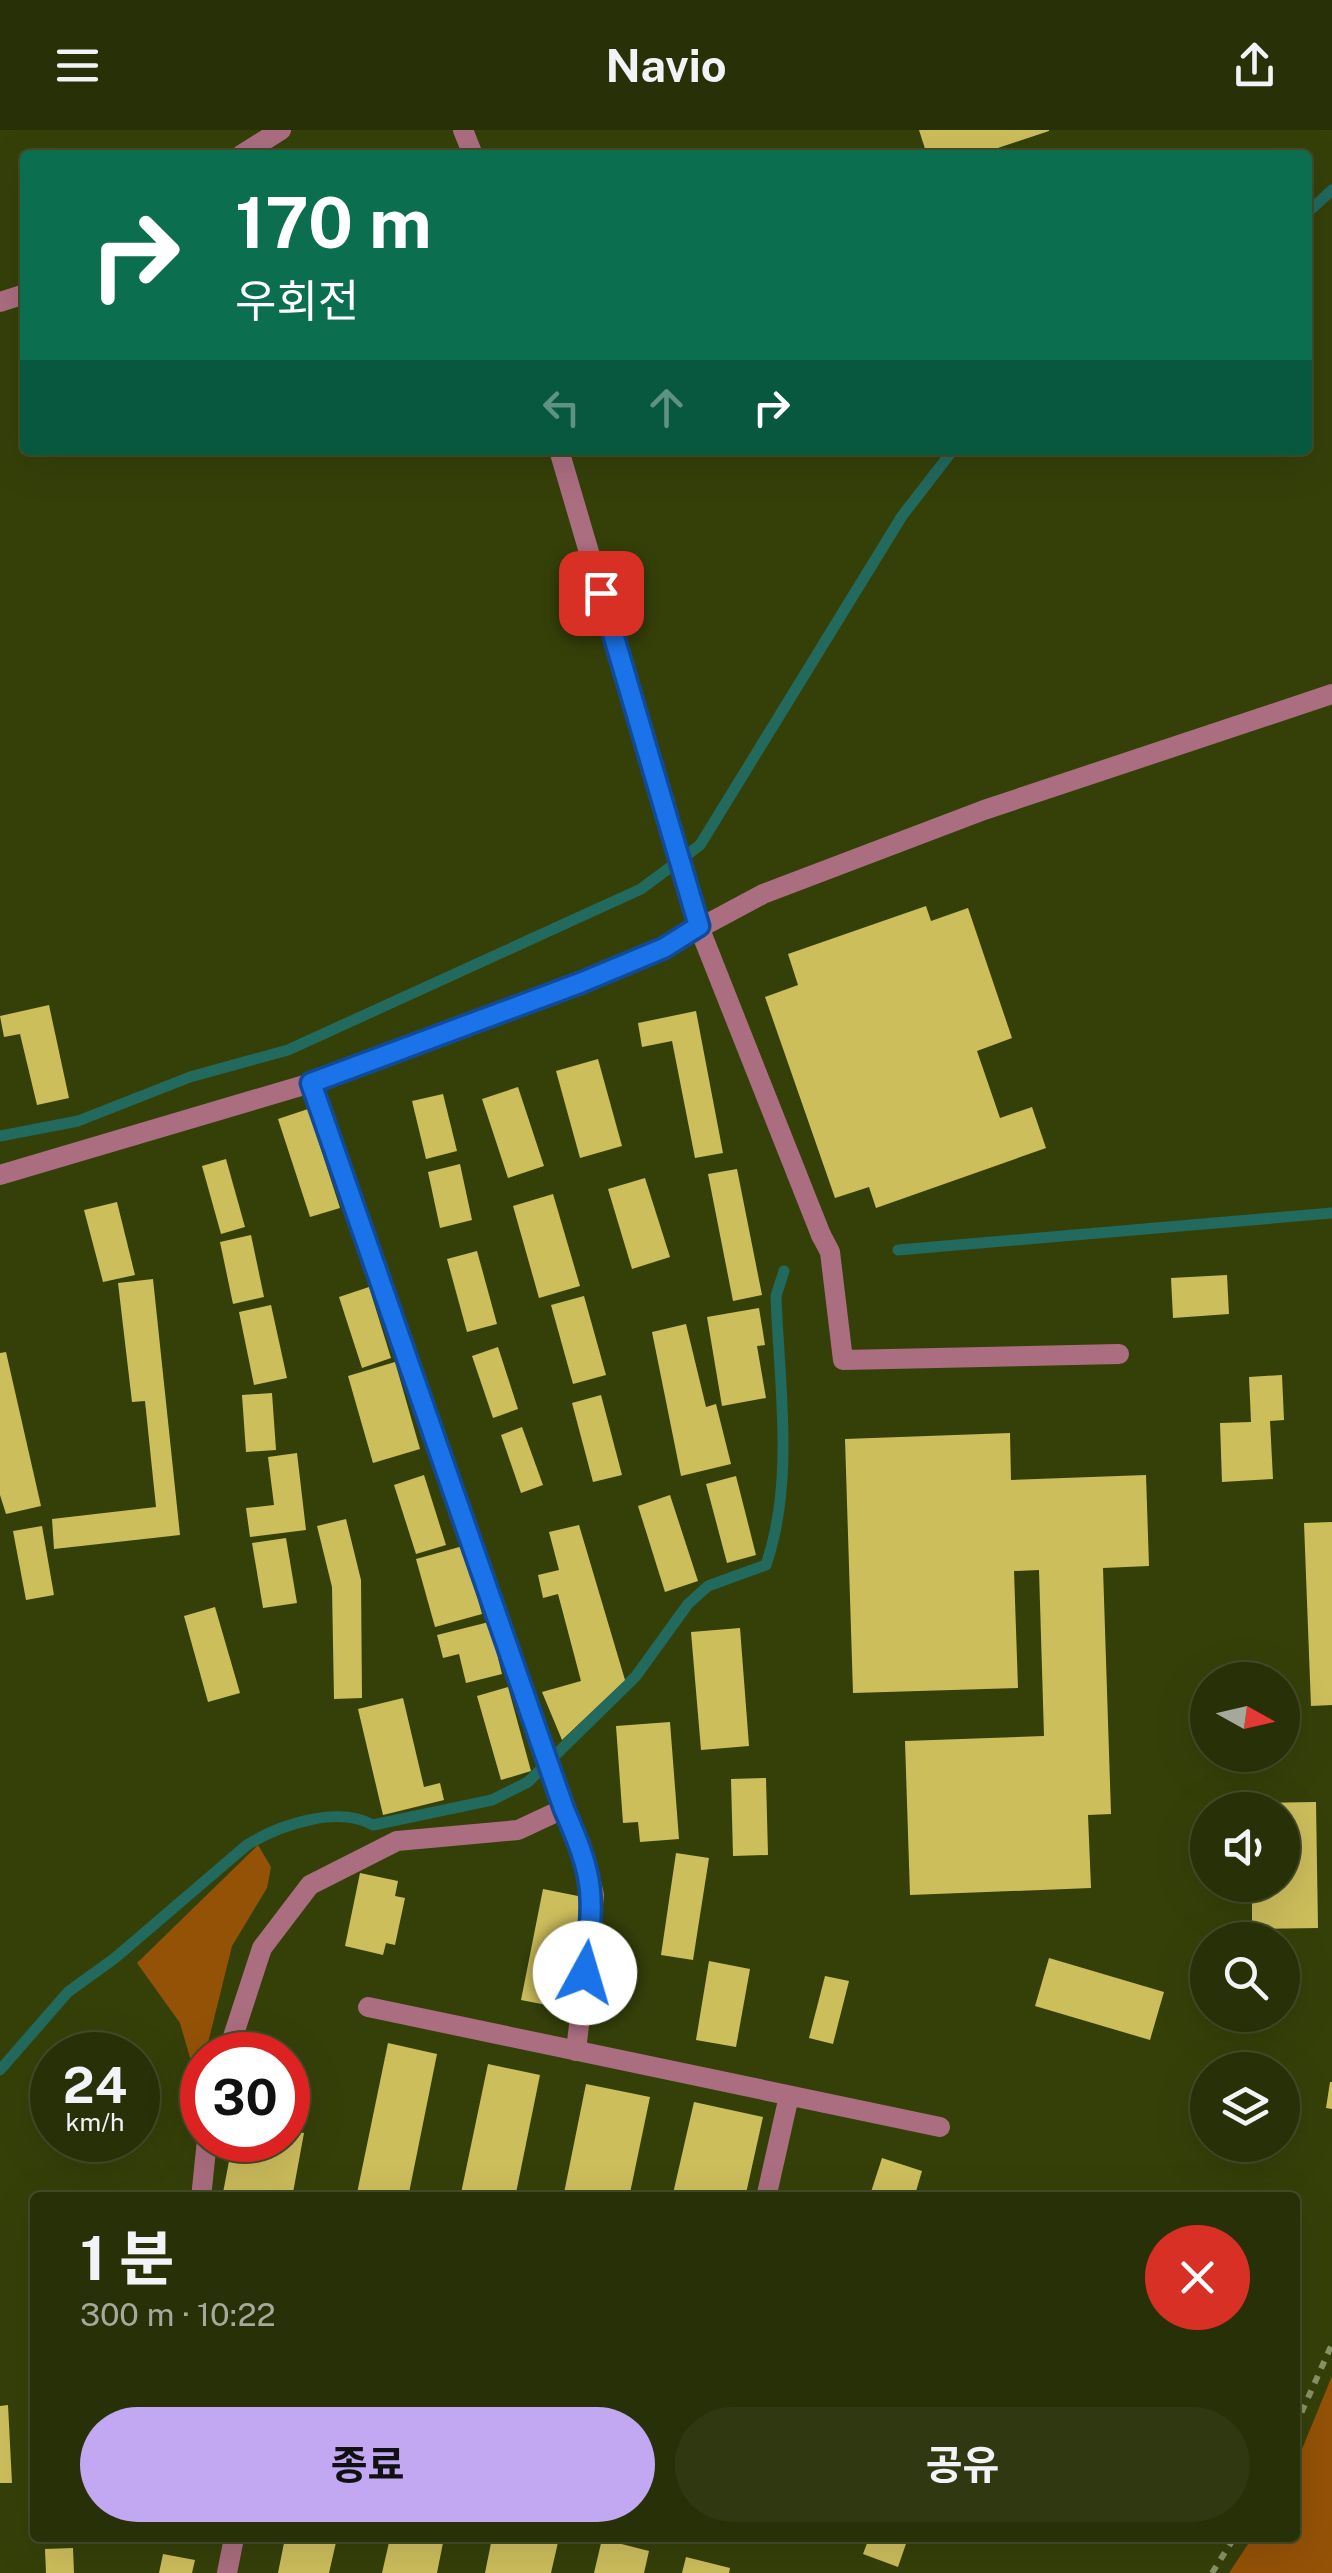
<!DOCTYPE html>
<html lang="ko">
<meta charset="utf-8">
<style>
body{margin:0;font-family:"Public Sans","Noto Sans KR",sans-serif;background:#303811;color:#f1f3f6;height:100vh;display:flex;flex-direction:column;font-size:38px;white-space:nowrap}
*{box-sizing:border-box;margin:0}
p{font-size:32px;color:#a5a99b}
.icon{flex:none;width:55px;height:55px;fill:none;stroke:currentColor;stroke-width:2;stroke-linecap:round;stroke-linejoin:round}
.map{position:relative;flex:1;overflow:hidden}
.sheet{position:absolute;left:30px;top:2062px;width:1270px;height:350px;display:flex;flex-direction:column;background:#283007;border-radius:10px;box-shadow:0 10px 40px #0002,0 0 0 2px #444b28}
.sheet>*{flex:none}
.banner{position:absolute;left:20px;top:20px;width:1292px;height:305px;border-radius:10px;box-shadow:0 10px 40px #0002,0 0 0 2px #444b28;background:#0b6e4f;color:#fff;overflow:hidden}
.needle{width:65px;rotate:98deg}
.buttons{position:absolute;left:1190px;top:1532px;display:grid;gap:20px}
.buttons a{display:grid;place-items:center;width:110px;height:110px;border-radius:50%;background:#283007;box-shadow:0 10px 40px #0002,0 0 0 2px #444b28;font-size:50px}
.speed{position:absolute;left:30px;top:1902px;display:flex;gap:20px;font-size:50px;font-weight:700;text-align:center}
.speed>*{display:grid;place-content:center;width:130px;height:130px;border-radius:50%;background:#283007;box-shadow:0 10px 40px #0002,0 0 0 2px #444b28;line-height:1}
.speed small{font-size:25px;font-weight:400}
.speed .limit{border:15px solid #d22;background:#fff;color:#111}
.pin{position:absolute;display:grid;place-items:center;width:85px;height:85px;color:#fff;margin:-42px;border-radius:20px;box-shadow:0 5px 15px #0006}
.me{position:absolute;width:110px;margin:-55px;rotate:6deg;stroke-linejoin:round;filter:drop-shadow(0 0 8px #0008)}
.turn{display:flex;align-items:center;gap:35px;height:210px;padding:0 50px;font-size:45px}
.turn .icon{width:130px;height:130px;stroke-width:2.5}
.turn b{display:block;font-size:70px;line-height:85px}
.lanes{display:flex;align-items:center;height:95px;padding:0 50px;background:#0003;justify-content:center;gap:50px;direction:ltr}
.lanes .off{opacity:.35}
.round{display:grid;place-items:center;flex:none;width:105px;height:105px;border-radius:52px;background:#303811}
.overview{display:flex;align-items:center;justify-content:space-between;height:170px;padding:0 50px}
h1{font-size:60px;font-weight:700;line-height:75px}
.action{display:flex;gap:20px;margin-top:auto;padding:20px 50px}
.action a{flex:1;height:115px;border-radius:60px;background:#c2a7f2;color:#111;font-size:40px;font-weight:700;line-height:115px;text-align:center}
.action a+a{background:#303811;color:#f1f3f6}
header{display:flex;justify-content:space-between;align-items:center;height:130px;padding:0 50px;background:#283007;font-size:45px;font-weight:700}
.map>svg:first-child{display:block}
.green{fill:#945207}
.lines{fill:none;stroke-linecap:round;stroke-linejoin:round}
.stream{stroke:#22695e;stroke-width:11}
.building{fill:#cdbe5c}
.path{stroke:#889365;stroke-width:6;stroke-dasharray:8 8;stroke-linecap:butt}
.service{stroke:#ab6e80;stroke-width:20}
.minor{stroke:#ab6e80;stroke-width:20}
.route-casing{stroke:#114b97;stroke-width:25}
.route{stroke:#1a73e8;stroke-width:18}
</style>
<header><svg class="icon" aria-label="menu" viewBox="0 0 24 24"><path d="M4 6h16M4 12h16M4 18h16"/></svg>Navio<svg class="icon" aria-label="share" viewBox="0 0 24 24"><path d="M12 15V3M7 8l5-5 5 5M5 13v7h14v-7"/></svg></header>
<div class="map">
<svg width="1332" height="2443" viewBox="0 0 1332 2443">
<rect width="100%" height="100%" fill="#354009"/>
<g class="green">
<polygon points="258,1715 271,1737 267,1758 232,1816 201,1941 191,1931 180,1893 137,1833"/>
<polygon points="1332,2246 1332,2443 1229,2443 1252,2408 1295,2408 1295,2336"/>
</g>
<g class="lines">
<g class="stream">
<polyline points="1308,82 1332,60"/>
<polyline points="0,1006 78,991 190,947 288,920 641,759 700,715 902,386 953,320"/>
<polyline points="898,1120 1332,1083"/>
<path d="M0 1940 68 1862 115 1828 247 1715C279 1695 338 1675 373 1695L492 1670 528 1652 636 1546 688 1474 708 1456 766 1435C795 1350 779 1254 776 1166L784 1141"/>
</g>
</g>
<g class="building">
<polygon points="919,0 1049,0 1049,1 977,25 927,25"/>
<polygon points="926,776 931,791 968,778 1012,908 977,921 1000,988 1032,977 1046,1018 876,1078 869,1057 835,1068 765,867 798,855 788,824"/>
<polygon points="49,875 69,968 37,975 20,904 4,907 0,886"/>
<polygon points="696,881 723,1023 695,1028 672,911 642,917 638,893"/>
<polygon points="598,929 622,1016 580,1028 556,941"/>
<polygon points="518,957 544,1036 508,1048 482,969"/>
<polygon points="443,964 457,1021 426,1029 412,971"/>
<polygon points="308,979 340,1078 310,1087 278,989"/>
<polygon points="226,1029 245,1097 221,1104 202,1036"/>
<polygon points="460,1034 472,1090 440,1098 428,1042"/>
<polygon points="737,1039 762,1165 733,1171 708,1044"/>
<polygon points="645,1048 670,1127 632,1139 608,1059"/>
<polygon points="553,1064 580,1156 539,1168 513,1076"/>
<polygon points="117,1072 135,1145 103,1152 84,1080"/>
<polygon points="251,1105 264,1167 233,1174 220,1112"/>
<polygon points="477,1121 497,1194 467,1202 447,1129"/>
<polygon points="1227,1145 1229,1184 1173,1188 1171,1148"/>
<polygon points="153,1149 180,1405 54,1419 52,1389 156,1377 145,1271 132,1272 118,1153"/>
<polygon points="369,1157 391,1228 362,1238 339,1167"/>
<polygon points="584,1166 606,1245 573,1254 551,1175"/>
<polygon points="271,1175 287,1248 254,1255 239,1182"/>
<polygon points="759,1178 765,1215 757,1216 766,1268 722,1276 707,1187"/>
<polygon points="686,1194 706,1277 716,1274 731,1334 681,1346 652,1202"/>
<polygon points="498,1217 518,1279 493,1288 472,1226"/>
<polygon points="6,1222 41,1376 6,1384 0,1365 0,1223"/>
<polygon points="395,1232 420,1319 373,1333 348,1246"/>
<polygon points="1282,1245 1284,1290 1270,1291 1273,1349 1222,1352 1220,1293 1251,1292 1249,1247"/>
<polygon points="272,1263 276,1320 246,1322 242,1265"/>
<polygon points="601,1265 622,1345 593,1352 572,1273"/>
<polygon points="522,1297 543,1355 521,1363 501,1305"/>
<polygon points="1010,1303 1011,1350 1146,1345 1149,1436 1103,1438 1111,1684 1088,1685 1091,1758 910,1765 905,1611 1044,1606 1039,1440 1014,1441 1018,1558 853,1563 845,1309"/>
<polygon points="297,1323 306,1400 250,1407 246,1378 274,1375 268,1327"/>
<polygon points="424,1345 446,1415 416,1424 394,1355"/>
<polygon points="736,1346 756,1425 727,1433 706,1354"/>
<polygon points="670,1365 698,1451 665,1462 638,1376"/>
<polygon points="346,1389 361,1450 362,1568 334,1569 332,1457 317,1396"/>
<polygon points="1332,1392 1332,1575 1311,1576 1304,1393"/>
<polygon points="579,1395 625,1550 562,1610 542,1562 581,1551 558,1464 543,1468 538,1445 559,1440 549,1402"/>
<polygon points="42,1396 54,1465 26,1470 13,1401"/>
<polygon points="286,1408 297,1473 263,1478 252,1413"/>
<polygon points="463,1416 482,1484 435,1497 416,1429"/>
<polygon points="215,1477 240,1563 208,1572 184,1486"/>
<polygon points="489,1492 502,1544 466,1553 459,1524 443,1528 437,1505"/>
<polygon points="740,1498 749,1616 701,1620 691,1502"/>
<polygon points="508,1557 531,1641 501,1650 477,1566"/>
<polygon points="403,1568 424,1657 440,1653 444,1670 383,1685 358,1579"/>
<polygon points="670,1592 679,1709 640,1712 638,1692 623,1693 616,1596"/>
<polygon points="766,1648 768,1725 733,1726 731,1649"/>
<polygon points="1316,1672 1318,1798 1252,1799 1252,1755 1282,1755 1282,1680 1251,1680 1251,1673"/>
<polygon points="676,1723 709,1728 693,1830 661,1825"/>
<polygon points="360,1743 398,1751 395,1766 405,1768 395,1815 386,1813 383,1825 345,1816"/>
<polygon points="543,1759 583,1767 562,1878 521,1870"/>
<polygon points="1049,1828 1164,1862 1150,1910 1035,1876"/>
<polygon points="709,1831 750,1839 736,1917 696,1910"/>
<polygon points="825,1846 849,1851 833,1914 809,1908"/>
<polygon points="388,1913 437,1924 408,2068 356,2068"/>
<polygon points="488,1934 540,1945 515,2068 460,2068"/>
<polygon points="1330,1952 1332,1952 1332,1979 1326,1978"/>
<polygon points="586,1954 650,1967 629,2068 563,2068"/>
<polygon points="694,1972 763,1987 745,2068 672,2068"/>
<polygon points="288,2000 304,2003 292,2068 222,2068 233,2010 288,2010"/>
<polygon points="882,2028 922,2041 914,2068 869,2068"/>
<polygon points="8,2275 12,2353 0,2353 0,2276"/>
<polygon points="285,2408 337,2408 329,2443 278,2443"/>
<polygon points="390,2408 444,2408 437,2443 382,2443"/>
<polygon points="492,2408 559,2408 551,2443 485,2443"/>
<polygon points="869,2408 908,2408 898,2437 863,2424"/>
<polygon points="602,2409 649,2421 644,2443 594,2443"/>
<polygon points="73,2418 74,2443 46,2443 45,2419"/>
<polygon points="163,2424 195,2430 192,2443 159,2443"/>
<polygon points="686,2427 730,2438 729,2443 682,2443"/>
</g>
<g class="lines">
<g class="path">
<polyline points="1295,2297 1332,2214"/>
<polyline points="1212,2443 1234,2408"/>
</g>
<polyline class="service" points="821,1105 830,1122 843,1230 1119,1224"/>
<g class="minor">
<polyline points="463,0 473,25"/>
<polyline points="241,25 281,0"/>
<polyline points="0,172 25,164"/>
<polyline points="559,320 699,797 821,1105"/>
<polyline points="311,953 563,1679 585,1727 594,1765 576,1921"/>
<polyline points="0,1045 311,953 580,853 664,817 763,764 984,680 1332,564"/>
<polyline points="368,1877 940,1997"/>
<polyline points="227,1925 262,1818 310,1755 397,1711 518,1700 563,1679"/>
<polyline points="201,2068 207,2010"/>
<polyline points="766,2068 789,1966"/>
<polyline points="227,2443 234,2408"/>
</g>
</g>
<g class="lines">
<defs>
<path id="route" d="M585 1843C594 1765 596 1752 564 1679L311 953 580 853 664 818 699 796 601 463"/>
</defs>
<use href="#route" class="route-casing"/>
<use href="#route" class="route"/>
</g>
</svg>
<div class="buttons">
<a><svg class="needle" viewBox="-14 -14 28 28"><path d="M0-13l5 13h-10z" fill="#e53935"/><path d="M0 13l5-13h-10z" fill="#a5a99b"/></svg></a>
<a><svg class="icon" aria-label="sound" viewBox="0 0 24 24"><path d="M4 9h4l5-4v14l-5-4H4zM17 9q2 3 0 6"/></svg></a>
<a><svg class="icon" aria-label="search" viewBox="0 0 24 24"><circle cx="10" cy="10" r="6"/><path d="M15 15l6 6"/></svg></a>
<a><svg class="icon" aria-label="layers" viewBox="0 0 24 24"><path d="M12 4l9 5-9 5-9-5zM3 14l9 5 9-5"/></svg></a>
</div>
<div class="speed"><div>24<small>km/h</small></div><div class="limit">30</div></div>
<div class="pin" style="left:601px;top:463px;background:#d93025"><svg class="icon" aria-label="arrive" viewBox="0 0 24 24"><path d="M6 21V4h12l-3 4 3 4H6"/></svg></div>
<svg class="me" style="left:585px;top:1843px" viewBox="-20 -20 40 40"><circle r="19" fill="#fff"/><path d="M0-13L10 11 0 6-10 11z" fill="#1a73e8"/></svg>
<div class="banner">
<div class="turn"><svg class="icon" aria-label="right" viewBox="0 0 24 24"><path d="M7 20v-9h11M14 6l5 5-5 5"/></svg><div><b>170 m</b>우회전</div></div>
<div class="lanes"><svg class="icon off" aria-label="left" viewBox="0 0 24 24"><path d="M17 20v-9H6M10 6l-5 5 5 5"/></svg><svg class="icon off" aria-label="ahead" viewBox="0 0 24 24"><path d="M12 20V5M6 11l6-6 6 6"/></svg><svg class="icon" aria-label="right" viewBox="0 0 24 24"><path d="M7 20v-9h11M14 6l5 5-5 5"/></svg></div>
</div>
<section class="sheet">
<div class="overview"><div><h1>1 분</h1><p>300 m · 10:22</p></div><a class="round" style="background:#d93025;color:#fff"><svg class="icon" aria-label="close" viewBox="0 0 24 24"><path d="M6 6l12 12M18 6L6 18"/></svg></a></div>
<div class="action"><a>종료</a><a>공유</a></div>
</section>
</div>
